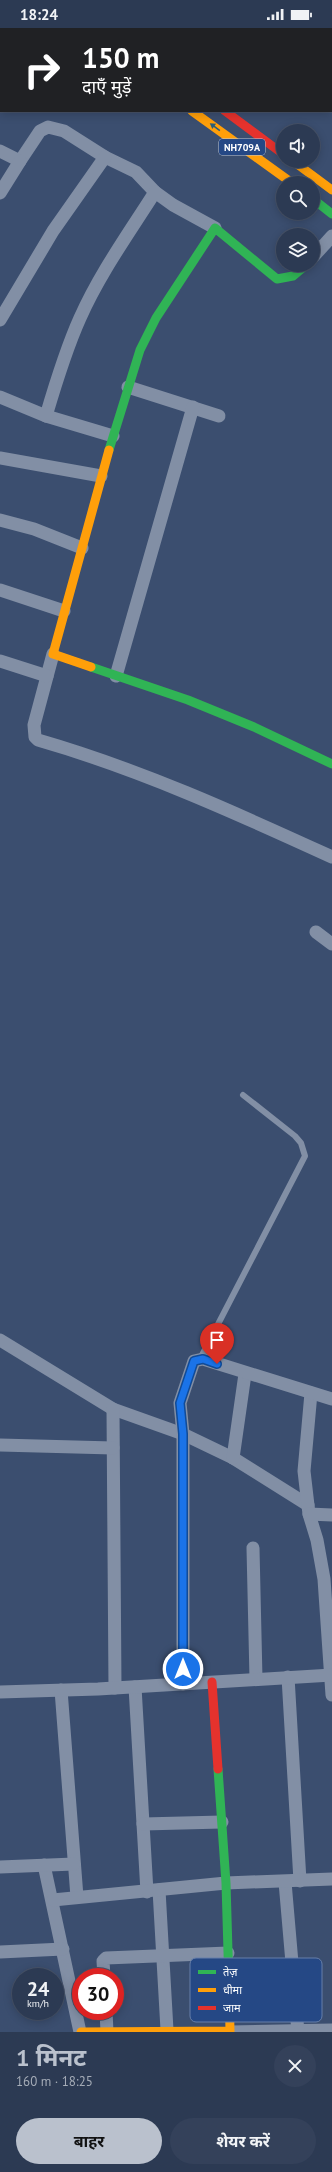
<!DOCTYPE html>
<html lang="hi">
<meta charset="utf-8">
<style>
body{margin:0;font-family:"PT Sans","Noto Sans Devanagari",sans-serif;background:#34415a;color:#f1f3f6;height:100vh;display:flex;flex-direction:column;font-size:15px;white-space:nowrap}
*{box-sizing:border-box;margin:0}
p{font-size:13px;color:#a6adb8}
.icon{flex:none;width:22px;height:22px;fill:none;stroke:currentColor;stroke-width:2;stroke-linecap:round;stroke-linejoin:round}
.map{position:relative;height:2004px;overflow:hidden}
.drawer{display:flex;flex-direction:column;background:#2c3a53;flex:1}
.drawer>*{flex:none}
.top-card{position:absolute;left:0px;top:0px;width:332px;height:84px;box-shadow:0 2px 10px #0003,0 0 0 1px #48546a;background:#202124;color:#fff;overflow:hidden}
.fabs{position:absolute;left:276px;top:96px;display:grid;gap:8px}
.fabs a{display:grid;place-items:center;width:44px;height:44px;border-radius:50%;background:#2c3a53;box-shadow:0 2px 10px #0003,0 0 0 1px #48546a;font-size:20px}
.speed{position:absolute;left:12px;top:1940px;display:flex;gap:8px;font-size:20px;font-weight:700;text-align:center}
.speed>*{display:grid;place-content:center;width:52px;height:52px;border-radius:50%;background:#2c3a53;box-shadow:0 2px 10px #0003,0 0 0 1px #48546a;line-height:1}
.speed small{font-size:10px;font-weight:400}
.speed .limit{border:6px solid #d22;background:#fff;color:#111}
.pin{position:absolute;display:grid;place-items:center;width:34px;height:34px;color:#fff;margin:-41px -17px;border-radius:50% 50% 50% 0;rotate:-45deg;box-shadow:0 0 4px #0007}
.pin .icon{rotate:45deg}
.me{position:absolute;width:44px;margin:-22px;rotate:0deg;stroke-linejoin:round;filter:drop-shadow(0 0 3px #0008)}
.turn{display:flex;align-items:center;gap:14px;height:84px;padding:0 16px;font-size:18px}
.turn .icon{width:52px;height:52px;stroke-width:2.5}
.turn b{display:block;font-size:28px;line-height:34px}
.round{display:grid;place-items:center;flex:none;width:42px;height:42px;border-radius:21px;background:#34415a}
.head{display:flex;align-items:center;justify-content:space-between;height:68px;padding:0 16px}
h1{font-size:24px;font-weight:700;line-height:30px;color:#bac1cd}
.action{display:flex;gap:8px;margin-top:auto;padding:8px 16px}
.action a{flex:1;height:46px;border-radius:24px;background:#bac1cd;color:#111;font-size:16px;font-weight:700;line-height:46px;text-align:center}
.action a+a{background:#34415a;color:#f1f3f6}
.status{display:flex;justify-content:space-between;align-items:center;height:28px;padding:0 20px;background:#2c3a53;direction:ltr}
.status svg{height:11px;fill:currentColor}
.map>svg:first-child{display:block}
.lines{fill:none;stroke-linecap:round;stroke-linejoin:round}
.lane{stroke:#828fa5;stroke-width:6}
.street{stroke:#828fa5;stroke-width:13}
.fast{stroke:#30b455;stroke-width:9}
.slow{stroke:#ff9f0a;stroke-width:9}
.jam{stroke:#e5322d;stroke-width:9}
.oneway{fill:#275e7b}
.route-casing{stroke:#114b97;stroke-width:10}
.route{stroke:#1a73e8;stroke-width:7}
.labels{text-anchor:middle;dominant-baseline:central;stroke-width:4;stroke-linejoin:round;paint-order:stroke}
.shield{fill:#254885;stroke:#bec8da;stroke-width:1}
.shield-label{font-size:10px;font-weight:bold;fill:#fff}
.key{fill:#254885;stroke:#667faa;stroke-width:1}
.key-label{font-size:11px;fill:#fff}
</style>
<div class="status"><b>18:24</b><svg viewBox="0 0 49 12"><path d="M0 12V9h3v3zM5 12V6h3v6zM10 12V3h3v9zM15 12V0h3v12zM26 1h20v11H26zM47 4h2v5h-2z"/></svg></div>
<div class="map">
<svg width="332" height="2004" viewBox="0 0 332 2004">
<rect width="100%" height="100%" fill="#3b4e6f"/>
<g class="lines">
<polyline class="lane" points="200,1331 305,1128 301,1115 295,1108 243,1067"/>
<g class="street">
<polyline points="158,1 159,0"/>
<polyline points="267,1 268,0"/>
<polyline points="0,123 20,133 40,103 48,99 64,103 105,129 136,144 155,164 173,177 215,200"/>
<polyline points="0,165 20,133"/>
<polyline points="313,229 332,208"/>
<polyline points="0,292 53,203 105,129"/>
<polyline points="128,359 219,388"/>
<polyline points="0,369 46,388 113,408"/>
<path d="M46 388C56 354 66 321 80 290 100 245 129 205 155 164"/>
<polyline points="0,430 101,448"/>
<polyline points="0,492 34,501 82,520"/>
<polyline points="0,562 64,583"/>
<path d="M53 626 34 697 35 709 38 712C139 741 236 785 332 829"/>
<polyline points="0,633 47,648"/>
<polyline points="116,648 193,379"/>
<polyline points="316,904 332,916"/>
<polyline points="0,1312 113,1381 183,1406 233,1430 308,1477"/>
<polyline points="311,1365 304,1443 309,1486 317,1512 324,1551 332,1667"/>
<polyline points="113,1381 115,1660"/>
<polyline points="0,1417 113,1420"/>
<polyline points="233,1430 245,1346"/>
<polyline points="309,1486 332,1487"/>
<polyline points="253,1520 256,1651"/>
<polyline points="288,1649 300,1853"/>
<polyline points="183,1656 183,1406 180,1375 194,1333 203,1331 332,1371"/>
<polyline points="135,1659 147,1864"/>
<polyline points="61,1662 77,1869"/>
<polyline points="0,1664 98,1661 332,1647"/>
<polyline points="143,1796 222,1794"/>
<polyline points="44,1837 80,2004"/>
<polyline points="0,1839 74,1836"/>
<polyline points="285,1854 298,2004"/>
<polyline points="159,1862 167,2002"/>
<polyline points="53,1872 226,1855 332,1851"/>
<polyline points="0,1924 63,1921"/>
<polyline points="104,1949 103,1933 106,1930 228,1925"/>
<polyline points="106,1983 107,2004"/>
<polyline points="230,2004 332,2002"/>
</g>
<g class="fast">
<polyline points="77,0 78,1"/>
<polyline points="313,171 332,186"/>
<polyline points="109,422 140,322 156,290 215,200 277,251 293,248 306,237"/>
<polyline points="91,639 188,672 254,699 332,736"/>
<polyline points="218,1741 226,1855 229,1958"/>
</g>
<g class="slow">
<polyline points="113,0 114,1"/>
<polyline points="192,83 292,155"/>
<polyline points="293,133 332,162"/>
<polyline points="91,639 53,626 109,422"/>
<polyline points="81,2004 230,2003 229,1958"/>
</g>
<g class="jam">
<polyline points="225,83 283,126"/>
<polyline points="212,1654 218,1741"/>
</g>
</g>
<defs><path id="oneway-solid" d="M-6-.8H1V-3.2L6.5 0L1 3.2V.8H-6Z"/></defs>
<use class="oneway" href="#oneway-solid" transform="translate(215 99) rotate(-144)"/>
<g class="lines">
<defs>
<polyline id="route" points="183,1641 183,1406 180,1375 194,1333 203,1331 217,1336"/>
</defs>
<use href="#route" class="route-casing"/>
<use href="#route" class="route"/>
</g>
<g class="labels">
<rect class="shield" x="219" y="111" width="46" height="16" rx="3"/>
<g class="shield-label">
<text x="242" y="119">NH709A</text>
</g>
</g>
<rect x="190" y="1930" width="132" height="64" rx="6" class="key"/>
<rect x="198" y="1942" width="18" height="4" fill="#30b455"/>
<rect x="198" y="1960" width="18" height="4" fill="#ff9f0a"/>
<rect x="198" y="1978" width="18" height="4" fill="#e5322d"/>
<g class="key-label">
<text x="223" y="1948">तेज़</text>
<text x="223" y="1966">धीमा</text>
<text x="223" y="1984">जाम</text>
</g>
</svg>
<div class="fabs">
<a><svg class="icon" aria-label="sound" viewBox="0 0 24 24"><path d="M4 9h4l5-4v14l-5-4H4zM17 9q2 3 0 6"/></svg></a>
<a><svg class="icon" aria-label="search" viewBox="0 0 24 24"><circle cx="10" cy="10" r="6"/><path d="M15 15l6 6"/></svg></a>
<a><svg class="icon" aria-label="layers" viewBox="0 0 24 24"><path d="M12 4l9 5-9 5-9-5zM3 14l9 5 9-5"/></svg></a>
</div>
<div class="speed"><div>24<small>km/h</small></div><div class="limit">30</div></div>
<div class="pin" style="left:217px;top:1336px;background:#d93025"><svg class="icon" aria-label="arrive" viewBox="0 0 24 24"><path d="M6 21V4h12l-3 4 3 4H6"/></svg></div>
<svg class="me" style="left:183px;top:1641px" viewBox="-20 -20 40 40"><circle r="17" fill="#1a73e8" stroke="#fff" stroke-width="3"/><path d="M0-11L8 9 0 5-8 9z" fill="#fff"/></svg>
<div class="top-card">
<div class="turn"><svg class="icon" aria-label="right" viewBox="0 0 24 24"><path d="M7 20v-9h11M14 6l5 5-5 5"/></svg><div><b>150 m</b>दाएँ मुड़ें</div></div>
</div>
</div>
<section class="drawer">
<div class="head"><div><h1>1 मिनट</h1><p>160 m · 18:25</p></div><a class="round"><svg class="icon" aria-label="close" viewBox="0 0 24 24"><path d="M6 6l12 12M18 6L6 18"/></svg></a></div>
<div class="action"><a>बाहर</a><a>शेयर करें</a></div>
</section>
